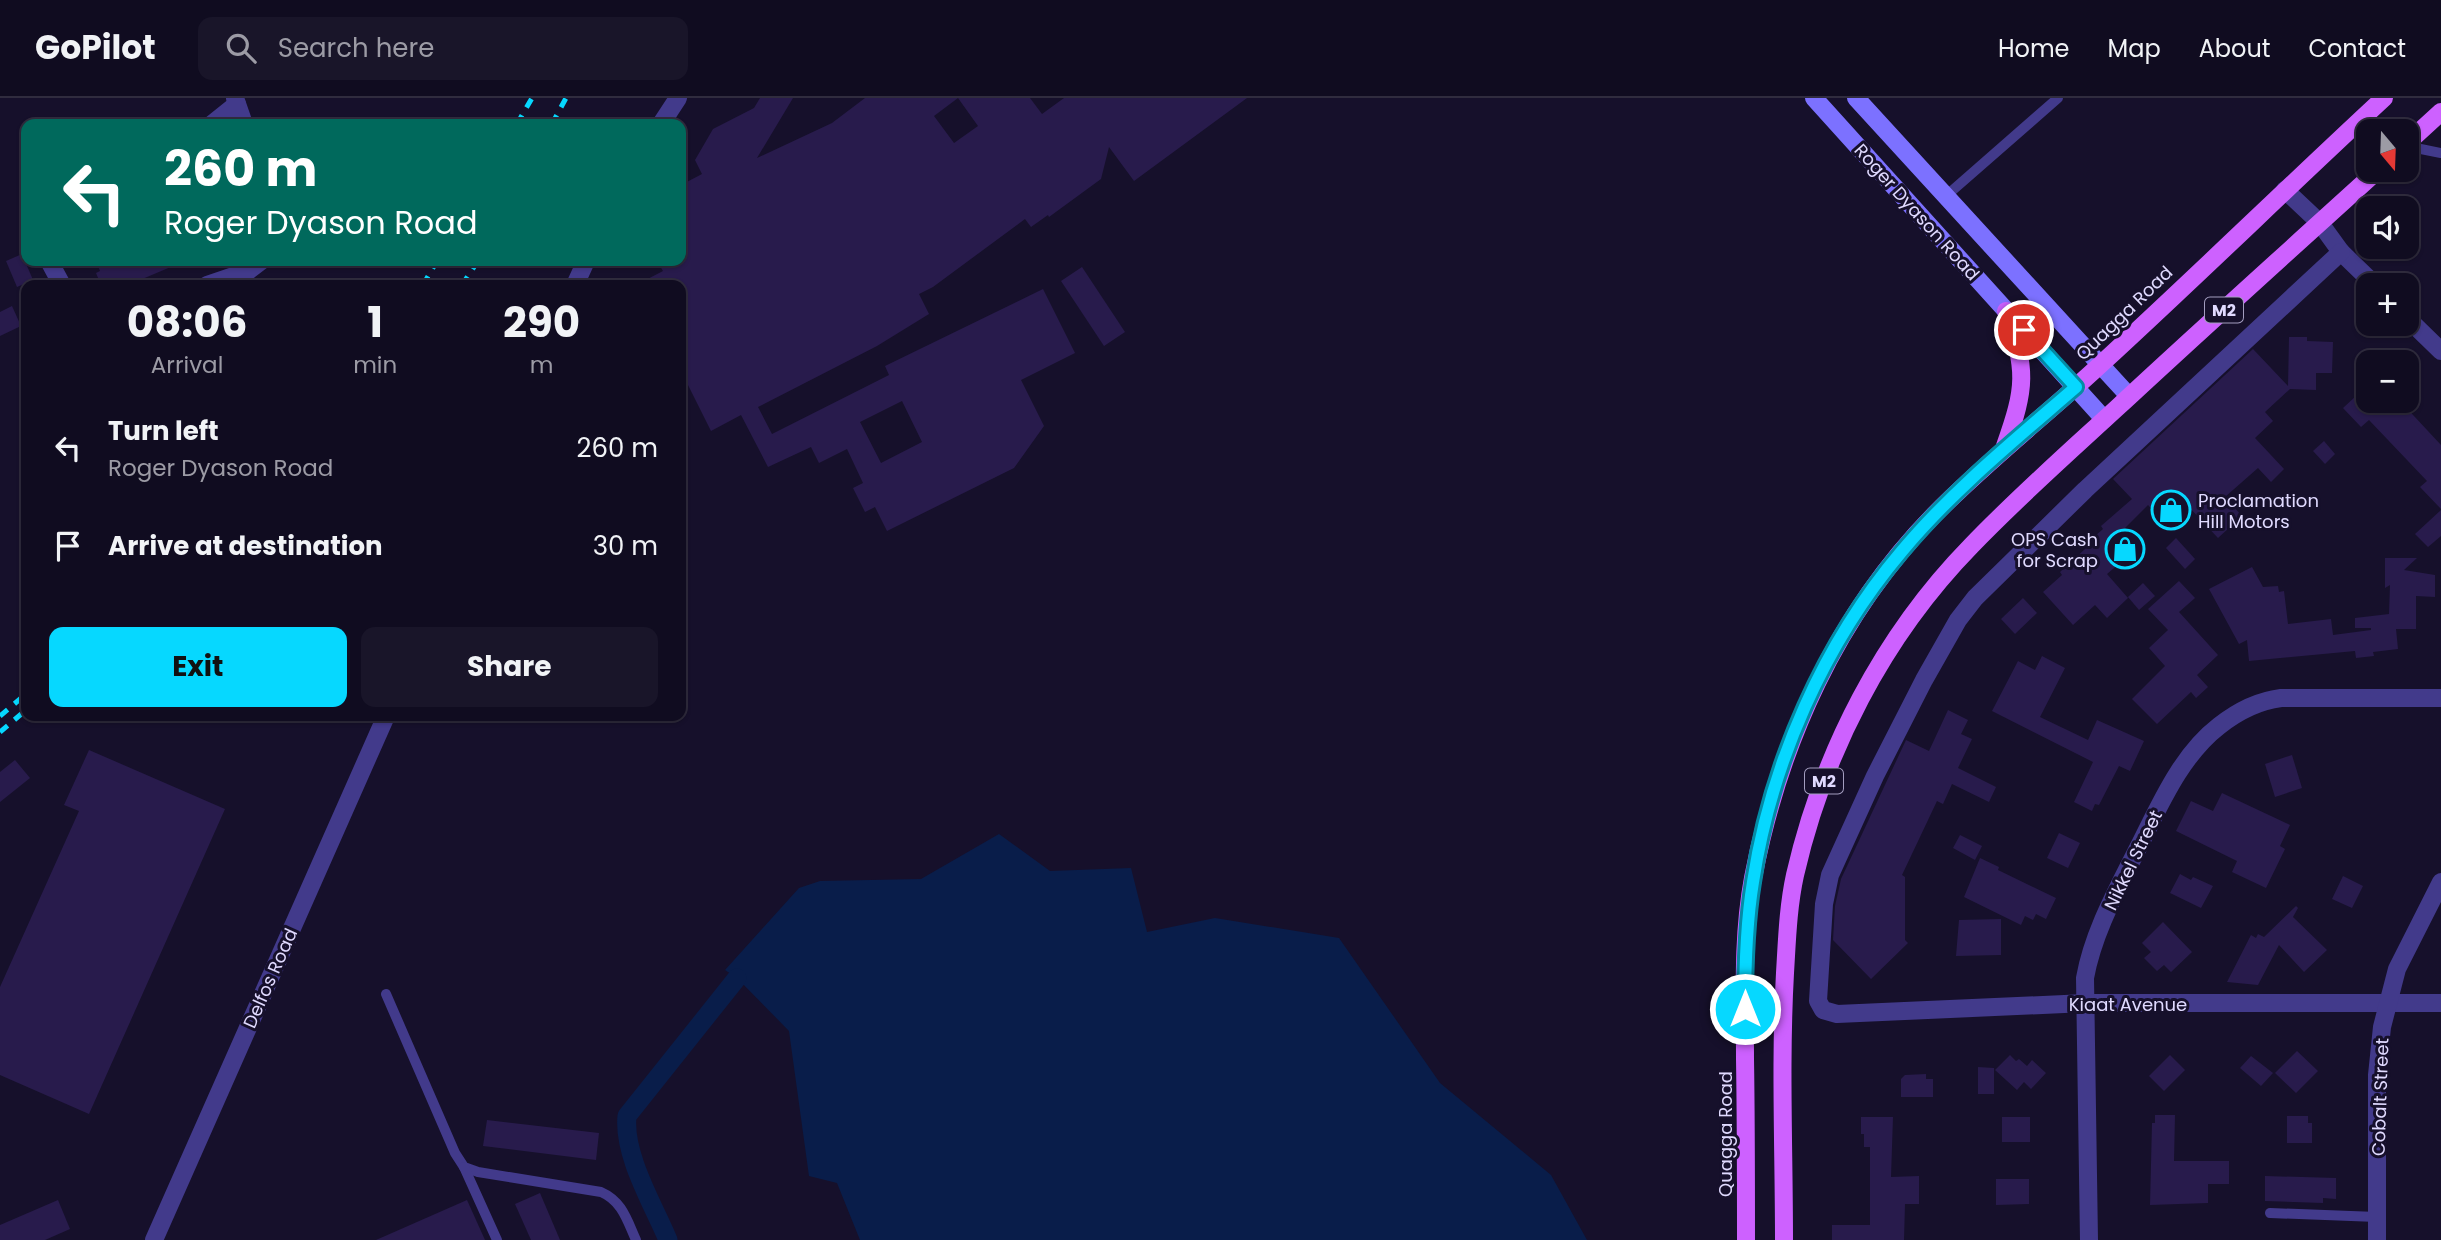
<!DOCTYPE html>
<meta charset="utf-8">
<style>
body{margin:0;font-family:Poppins,sans-serif;background:#191529;color:#f1f3f6;height:100vh;display:flex;flex-direction:column;font-size:26px;white-space:nowrap}
*{box-sizing:border-box;margin:0}
p{font-size:23px;color:#9c9ba5}
.icon{flex:none;width:38px;height:38px;fill:none;stroke:currentColor;stroke-width:2;stroke-linecap:round;stroke-linejoin:round}
.map{position:relative;flex:1;overflow:hidden}
.side{position:absolute;left:21px;top:182px;width:665px;height:441px;display:flex;flex-direction:column;background:#100c20;border-radius:14px;box-shadow:0 2px 5px #0004,0 0 0 2px #302c3e}
.side>*{flex:none}
.top-card{position:absolute;left:21px;top:21px;width:665px;height:147px;border-radius:14px;box-shadow:0 2px 5px #0004,0 0 0 2px #302c3e;background:#00695c;color:#fff;overflow:hidden}
.needle{width:46px;rotate:161deg}
.controls{position:absolute;left:2356px;top:21px;display:grid;gap:14px}
.controls a{display:grid;place-items:center;width:63px;height:63px;border-radius:14px;background:#100c20;box-shadow:0 2px 5px #0004,0 0 0 2px #302c3e;font-size:35px}
.pin{position:absolute;display:grid;place-items:center;width:60px;height:60px;color:#fff;margin:-30px;border:4px solid #fff;border-radius:50%;box-shadow:0 2px 7px #0007}
.me{position:absolute;width:77px;margin:-38px;rotate:0deg;stroke-linejoin:round;filter:drop-shadow(0 0 5px #0008)}
.turn{display:flex;align-items:center;gap:24px;height:147px;padding:0 28px;font-size:32px}
.turn .icon{width:91px;height:91px;stroke-width:2.5}
.turn b{display:block;font-size:49px;line-height:60px}
.eta{display:flex;justify-content:space-evenly;align-items:center;height:119px;text-align:center}
.eta b{font-size:42px;font-weight:700;line-height:49px}
.primary-button{display:flex;gap:14px;margin-top:auto;padding:14px 28px}
.primary-button a{flex:1;height:80px;border-radius:14px;background:#06d8ff;color:#111;font-size:28px;font-weight:700;line-height:80px;text-align:center}
.primary-button a+a{background:#191529;color:#f1f3f6}
ul{padding:0;list-style:none}
li{display:flex;align-items:center;gap:21px;height:98px;padding:0 28px}
li div{flex:1}
li b{display:block;font-size:26px}
li em{font-style:normal}
header{display:flex;align-items:center;gap:42px;box-sizing:border-box;height:98px;padding:0 35px;background:#100c20;border-bottom:2px solid #302c3e}
header strong{font-size:33px}
nav{display:flex;gap:38px;margin-inline-start:auto;font-size:24px}
.search{width:490px;height:63px;background:#191529;display:flex;align-items:center;gap:18px;box-sizing:border-box;padding:0 24px;border-radius:14px;color:#9c9ba5;font-size:26px}
.map>svg:first-child{display:block}
.water{fill:#091d4a}
.lines{fill:none;stroke-linecap:round;stroke-linejoin:round}
.canal{stroke:#091d4a;stroke-width:19}
.building{fill:#281b4c;fill-rule:evenodd}
.lane{stroke:#423a8b;stroke-width:10}
.street{stroke:#423a8b;stroke-width:18}
.secondary{stroke:#7c71ff;stroke-width:18}
.primary{stroke:#cd61ff;stroke-width:18}
.rail{stroke:#06d8ff;stroke-width:5;stroke-dasharray:10 9;stroke-linecap:butt}
.route-casing{stroke:#048ca6;stroke-width:18}
.route{stroke:#06d8ff;stroke-width:12}
.labels{text-anchor:middle;dominant-baseline:central;stroke-width:6;stroke-linejoin:round;paint-order:stroke}
.shield{fill:#16102b;stroke:#a39dbf;stroke-width:2}
.shield-label{font-size:16px;font-weight:bold;fill:#e0daff}
.street-label{font-size:18px;fill:#e0daff;stroke:#16102b}
.poi-label{font-size:18px;fill:#e0daff;stroke:#16102b;text-anchor:start}
</style>
<header>
<strong>GoPilot</strong>
<div class="search"><svg class="icon" aria-label="search" viewBox="0 0 24 24"><circle cx="10" cy="10" r="6"/><path d="M15 15l6 6"/></svg>Search here</div>
<nav><a>Home</a><a>Map</a><a>About</a><a>Contact</a></nav>
</header>
<div class="map">
<svg width="2441" height="1142" viewBox="0 0 2441 1142">
<rect width="100%" height="100%" fill="#16102b"/>
<polygon class="water" points="999,736 1050,773 1131,770 1147,834 1215,820 1339,840 1440,985 1551,1077 1587,1142 860,1142 837,1085 809,1078 789,933 737,880 725,872 799,790 820,783 921,781"/>
<g class="lines">
<path class="canal" d="M668 1142C653 1106 623 1057 627 1018L737 880"/>
</g>
<g class="building">
<path d="M760 0H793L757 60 832 25 865 0H1030L1042 16 1064 0H1247L1134 83 1109 49 1101 81 1049 119 1048 117 1031 129 1025 121 933 189 919 196 929 216 877 248 758 309 772 336 889 277 885 268 1043 191 1075 255 1021 282 1044 328 1014 370 887 433 875 409 865 414 853 390 863 385 847 351 819 365 811 349 768 369 741 317 711 333 681 273V187H636L663 173 657 163H681V87L702 76 695 62 713 31 754 10ZM958 0 978 28 954 45 934 18ZM902 303 922 344 881 365 860 324Z"/>
<polygon points="22,156 33,182 17,189 6,163"/>
<polygon points="96,163 185,163 128,187 101,187 96,175 100,173"/>
<polygon points="1082,169 1125,234 1104,248 1061,183"/>
<polygon points="12,208 21,228 0,238 0,214"/>
<polygon points="2289,239 2307,239 2307,243 2333,244 2332,275 2316,275 2316,292 2290,291 2265,314 2273,323 2255,340 2284,371 2271,384 2258,370 2225,399 2242,418 2218,440 2187,407 2167,427 2148,407 2124,431 2133,442 2122,453 2127,459 2107,476 2128,500 2107,520 2095,507 2073,527 2043,494 2062,477 2060,474 2097,440 2095,438 2103,431 2101,428 2132,401 2113,381 2253,251 2288,288"/>
<polygon points="2368,287 2368,303 2400,303 2441,347 2441,411 2420,389 2427,383 2369,322 2361,329 2343,310"/>
<polygon points="2324,343 2335,356 2325,366 2313,353"/>
<polygon points="2441,412 2441,438 2428,449 2415,436"/>
<polygon points="2176,440 2195,461 2185,471 2166,450"/>
<polygon points="2385,460 2417,460 2404,472 2435,477 2435,499 2416,498 2416,531 2396,531 2398,551 2373,554 2374,558 2356,560 2355,553 2249,563 2247,542 2239,546 2209,491 2252,469 2263,489 2278,488 2279,494 2284,493 2288,526 2331,521 2333,537 2371,532 2371,530 2355,530 2355,520 2389,516 2390,487 2385,490"/>
<polygon points="2179,483 2195,500 2179,514 2218,557 2197,577 2208,589 2196,600 2191,594 2157,626 2132,601 2165,568 2149,550 2168,532 2148,511"/>
<polygon points="2143,485 2155,498 2139,512 2128,499"/>
<polygon points="2023,500 2037,515 2015,536 2001,521"/>
<polygon points="2042,558 2065,570 2040,619 2088,642 2097,622 2144,643 2130,673 2119,668 2099,707 2095,706 2092,713 2074,704 2093,664 1992,613 2018,563 2035,572"/>
<polygon points="1948,612 1968,622 1961,636 1972,641 1958,670 1996,689 1989,704 1952,686 1943,706 1937,703 1902,777 1905,779 1905,842 1908,845 1871,881 1833,842 1835,808 1841,781 1906,642 1929,653"/>
<polygon points="89,652 225,711 89,1016 0,977 0,889 79,713 64,707"/>
<polygon points="2292,657 2302,690 2275,699 2265,666"/>
<polygon points="15,662 30,680 0,704 0,674"/>
<polygon points="2222,695 2290,727 2280,748 2285,751 2266,790 2232,774 2237,763 2176,733 2191,703 2213,713"/>
<polygon points="2059,735 2080,745 2068,770 2047,760"/>
<polygon points="1960,737 1982,748 1975,762 1953,750"/>
<polygon points="1980,760 1999,769 1998,772 2056,800 2046,821 2036,816 2033,822 2025,818 2021,827 1964,799"/>
<polygon points="2180,776 2191,782 2193,779 2213,788 2201,810 2170,795"/>
<polygon points="2343,778 2363,788 2352,810 2332,801"/>
<polygon points="2296,808 2298,810 2293,819 2327,852 2304,874 2279,847 2258,887 2227,884 2251,837 2256,840 2258,836 2264,839"/>
<polygon points="2001,821 2001,857 1956,858 1959,822"/>
<polygon points="2163,824 2192,854 2171,874 2164,867 2157,873 2144,860 2151,854 2142,845"/>
<polygon points="2297,953 2318,973 2296,995 2275,975"/>
<polygon points="2010,957 2016,963 2019,961 2027,968 2032,962 2046,975 2031,991 2024,984 2017,992 1995,972"/>
<polygon points="2170,957 2185,972 2164,993 2149,978"/>
<polygon points="2251,958 2273,975 2261,988 2240,970"/>
<polygon points="1978,969 1994,970 1994,996 1978,996"/>
<polygon points="1926,976 1926,981 1933,981 1933,999 1901,999 1901,981 1905,977"/>
<polygon points="2155,1017 2175,1017 2174,1063 2229,1063 2229,1086 2208,1086 2208,1105 2150,1107 2152,1025 2155,1025"/>
<polygon points="2287,1018 2308,1018 2308,1025 2312,1025 2312,1045 2287,1045"/>
<polygon points="1861,1019 1893,1019 1891,1079 1919,1078 1919,1106 1905,1106 1904,1142 1832,1142 1832,1127 1870,1127 1870,1049 1864,1049 1864,1036 1861,1036"/>
<rect x="2002" y="1019" width="28" height="25"/>
<polygon points="487,1022 599,1035 596,1062 483,1048"/>
<polygon points="2265,1078 2336,1080 2336,1101 2323,1100 2323,1105 2265,1103"/>
<polygon points="1996,1081 2029,1081 2029,1106 1996,1107"/>
<polygon points="540,1095 560,1142 531,1142 515,1106"/>
<polygon points="58,1102 70,1131 45,1142 0,1142 0,1127"/>
<polygon points="467,1102 485,1142 376,1142"/>
</g>
<g class="lines">
<g class="lane">
<polyline points="2406,48 2441,55"/>
<polyline points="1946,98 2058,0"/>
<path d="M386 896 455 1055 464 1069 478 1074 601 1094C622 1103 627 1122 636 1142"/>
<polyline points="464,1069 497,1142"/>
<polyline points="2270,1115 2377,1119"/>
</g>
<g class="street">
<polyline points="235,0 244,26"/>
<polyline points="212,26 237,6"/>
<polyline points="661,26 678,0"/>
<polyline points="2285,92 2320,125 2341,154 2375,187"/>
<polyline points="2341,154 2085,392 1975,500 1958,522 1924,582 1875,678 1830,777 1824,806 1818,903 1823,912 1837,916 2086,905 2441,905"/>
<polyline points="49,163 62,187"/>
<polyline points="207,187 248,173 261,163"/>
<polyline points="575,187 586,163"/>
<polyline points="2406,219 2441,253"/>
<polyline points="154,1142 386,618"/>
<path d="M2089 1142 2085 880C2093 835 2117 792 2137 752 2159 709 2180 658 2219 628 2238 613 2257 603 2281 600H2441"/>
<polyline points="2377,1142 2377,977 2382,929 2397,871 2441,784"/>
</g>
<g class="secondary">
<polyline points="1814,0 2104,321"/>
<polyline points="1856,0 2129,298"/>
</g>
<g class="primary">
<polyline points="2406,46 2441,14"/>
<path d="M2005 348C2026 289 2027 272 2006 213"/>
<path d="M1746 1142C1746 1082 1746 1021 1745 961 1745 901 1742 839 1753 780 1779 645 1837 516 1934 417 1986 364 2045 318 2100 267 2196 179 2289 88 2384 0"/>
<path d="M1784 1142C1784 1053 1780 963 1785 875 1787 842 1788 809 1795 777 1823 655 1883 538 1971 448 2018 399 2068 355 2118 309 2204 229 2291 151 2378 72"/>
</g>
<g class="rail">
<polyline points="517,26 532,0"/>
<polyline points="552,26 566,0"/>
<polyline points="423,187 437,163"/>
<polyline points="462,187 478,163"/>
<polyline points="0,618 26,596"/>
<polyline points="0,634 26,612"/>
</g>
</g>
<g class="lines">
<defs>
<path id="route" d="M1745 911C1745 869 1746 826 1753 784 1771 665 1824 545 1902 453 1953 392 2016 341 2076 289L2024 232"/>
</defs>
<use href="#route" class="route-casing"/>
<use href="#route" class="route"/>
</g>
<defs>
<symbol id="shop-ring" viewBox="-11 -11 22 22"><circle r="9.5" fill="#16102b" stroke="#06d8ff" stroke-width="1.5"/><path d="M-5-2.5h2.3a2.7 3.5 0 0 1 5.4 0H5L5.5 6h-11ZM-1.5-2.5h3a1.5 2.3 0 0 0-3 0Z" fill="#06d8ff"/></symbol>
</defs>
<g fill-rule="evenodd">
<use href="#shop-ring" x="2149" y="390" width="44" height="44"/>
<use href="#shop-ring" x="2103" y="429" width="44" height="44"/>
</g>
<g class="labels">
<g class="shield">
<rect x="2205" y="199.5" width="38" height="25" rx="5"/>
<rect x="1805" y="670.5" width="38" height="25" rx="5"/>
</g>
<g class="shield-label">
<text x="2224" y="212">M2</text>
<text x="1824" y="683">M2</text>
</g>
<g class="street-label">
<text transform="translate(1917 114) rotate(48)">Roger Dyason Road</text>
<text transform="translate(2124 215) rotate(-44)">Quagga Road</text>
<text transform="translate(2133 762) rotate(-64)">Nikkel Street</text>
<text transform="translate(270 880) rotate(-66)">Delfos Road</text>
<text x="2128" y="906">Kiaat Avenue</text>
<text transform="translate(2380 999) rotate(-88)">Cobalt Street</text>
<text transform="translate(1725 1036) rotate(-90)">Quagga Road</text>
</g>
<g class="poi-label">
<text x="2198" y="402">Proclamation<tspan x="2198" dy="21">Hill Motors</tspan></text>
<text x="2098" y="441" text-anchor="end">OPS Cash<tspan x="2098" dy="21">for Scrap</tspan></text>
</g>
</g>
</svg>
<div class="controls">
<a><svg class="needle" viewBox="-14 -14 28 28"><path d="M0-13l5 13h-10z" fill="#e53935"/><path d="M0 13l5-13h-10z" fill="#9c9ba5"/></svg></a>
<a><svg class="icon" aria-label="sound" viewBox="0 0 24 24"><path d="M4 9h4l5-4v14l-5-4H4zM17 9q2 3 0 6"/></svg></a>
<a>+</a>
<a>−</a>
</div>
<div class="pin" style="left:2024px;top:232px;background:#d93025"><svg class="icon" aria-label="arrive" viewBox="0 0 24 24"><path d="M6 21V4h12l-3 4 3 4H6"/></svg></div>
<svg class="me" style="left:1745px;top:911px" viewBox="-20 -20 40 40"><circle r="17" fill="#06d8ff" stroke="#fff" stroke-width="3"/><path d="M0-11L8 9 0 5-8 9z" fill="#fff"/></svg>
<div class="top-card">
<div class="turn"><svg class="icon" aria-label="left" viewBox="0 0 24 24"><path d="M17 20v-9H6M10 6l-5 5 5 5"/></svg><div><b>260 m</b>Roger Dyason Road</div></div>
</div>
<section class="side">
<div class="eta">
<div><b>08:06</b><p>Arrival</p></div>
<div><b>1</b><p>min</p></div>
<div><b>290</b><p>m</p></div>
</div>
<ul>
<li><svg class="icon" aria-label="left" viewBox="0 0 24 24"><path d="M17 20v-9H6M10 6l-5 5 5 5"/></svg><div><b>Turn left</b><p>Roger Dyason Road</p></div><em>260 m</em></li>
<li><svg class="icon" aria-label="arrive" viewBox="0 0 24 24"><path d="M6 21V4h12l-3 4 3 4H6"/></svg><div><b>Arrive at destination</b></div><em>30 m</em></li>
</ul>
<div class="primary-button"><a>Exit</a><a>Share</a></div>
</section>
</div>
